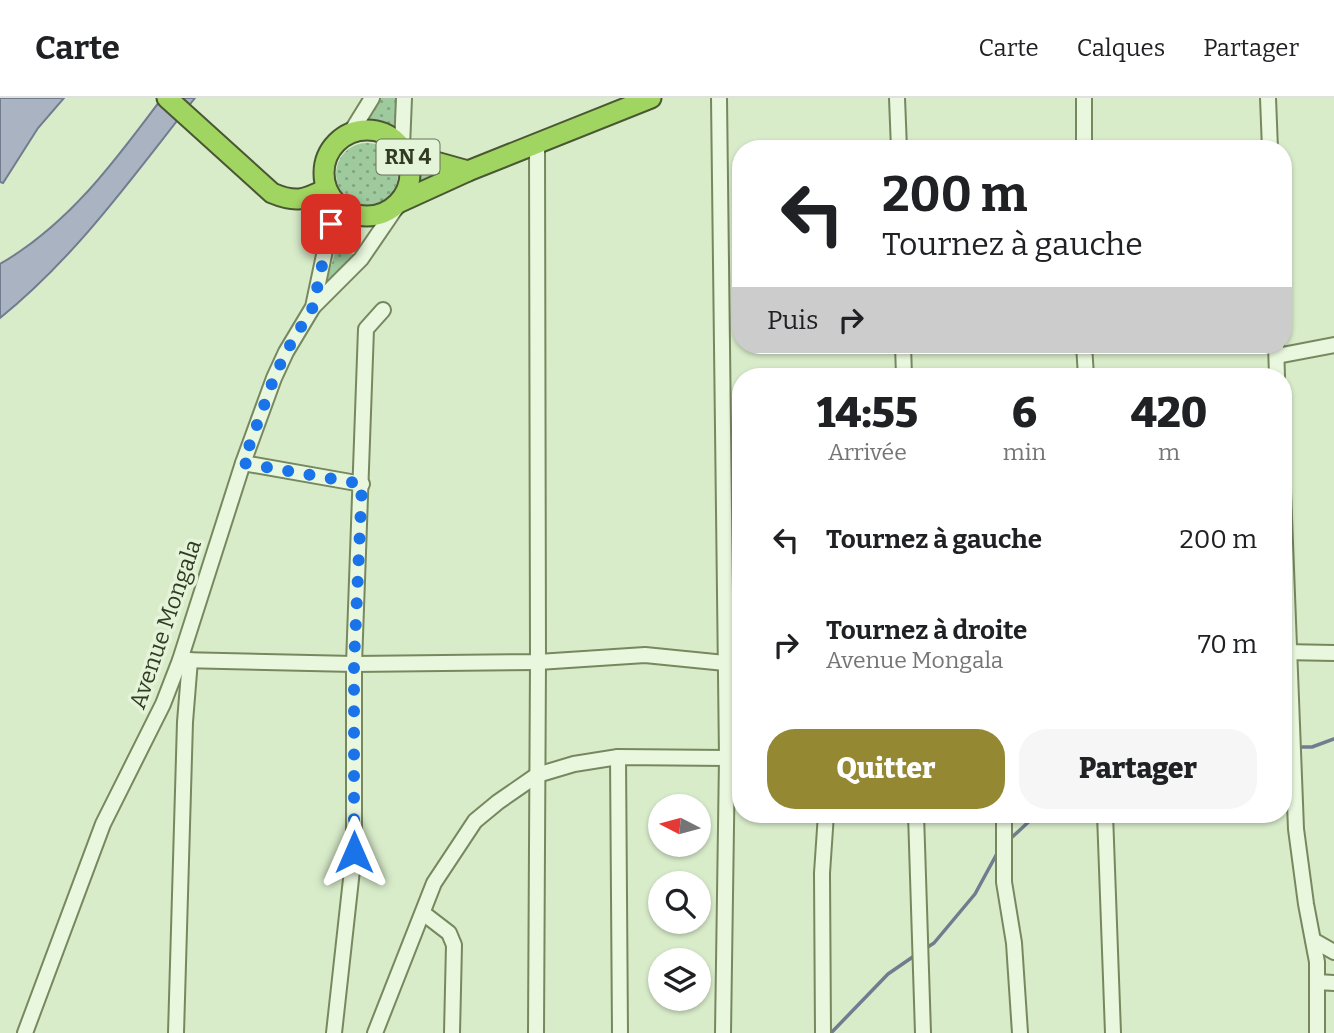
<!DOCTYPE html>
<html lang="fr">
<meta charset="utf-8">
<style>
body{margin:0;font-family:Bitter,serif;background:#f6f6f6;color:#202124;height:100vh;display:flex;flex-direction:column;font-size:26px;white-space:nowrap}
*{box-sizing:border-box;margin:0}
p{font-size:23px;color:#757577}
.icon{flex:none;width:38px;height:38px;fill:none;stroke:currentColor;stroke-width:2;stroke-linecap:round;stroke-linejoin:round}
.map{position:relative;flex:1;overflow:hidden}
.details{position:absolute;left:732px;top:270px;width:560px;height:455px;display:flex;flex-direction:column;background:#fff;border-radius:28px;box-shadow:0 2px 5px #0004}
.details>*{flex:none}
.top-card{position:absolute;left:732px;top:42px;width:560px;height:214px;border-radius:28px;box-shadow:0 2px 5px #0004;background:#fff;color:#202124;overflow:hidden}
.needle{width:46px;rotate:276deg}
.controls{position:absolute;left:648px;top:696px;display:grid;gap:14px}
.controls a{display:grid;place-items:center;width:63px;height:63px;border-radius:50%;background:#fff;box-shadow:0 2px 5px #0004;font-size:35px}
.pin{position:absolute;display:grid;place-items:center;width:60px;height:60px;color:#fff;margin:-30px;border-radius:14px;box-shadow:0 4px 10px #0006}
.me{position:absolute;width:77px;margin:-38px;rotate:0deg;stroke-linejoin:round;filter:drop-shadow(0 0 5px #0008)}
.turn{display:flex;align-items:center;gap:24px;height:147px;padding:0 35px;font-size:32px}
.turn .icon{width:91px;height:91px;stroke-width:2.5}
.turn b{display:block;font-size:49px;line-height:60px}
.then{display:flex;align-items:center;height:66px;padding:0 35px;background:#0003;gap:14px;font-size:26px}
.eta{display:flex;justify-content:space-evenly;align-items:center;height:119px;text-align:center}
.eta b{font-size:42px;font-weight:800;line-height:49px}
.button{display:flex;gap:14px;margin-top:auto;padding:14px 35px}
.button a{flex:1;height:80px;border-radius:28px;background:#948832;color:#fff;font-size:28px;font-weight:800;line-height:80px;text-align:center}
.button a+a{background:#f6f6f6;color:#202124}
ul{padding:0;list-style:none}
li{display:flex;align-items:center;gap:21px;height:105px;padding:0 35px}
li div{flex:1}
li b{display:block;font-size:26px}
li em{font-style:normal}
header{display:flex;align-items:center;gap:42px;box-sizing:border-box;height:98px;padding:0 35px;background:#fff;border-bottom:2px solid #e0e0e0}
header strong{font-size:33px}
nav{display:flex;gap:38px;margin-inline-start:auto;font-size:24px}
.map>svg:first-child{display:block}
.grass{fill:url(#grass-dots)}
.water{fill:#aab3c1;stroke:#717c8f;stroke-width:2}
.lines{fill:none;stroke-linecap:round;stroke-linejoin:round}
.stream{stroke:#717c8f;stroke-width:3.5}
.minor-casing{stroke:#77885f;stroke-width:18}
.highway-casing{stroke:#4a5733;stroke-width:23}
.minor{stroke:#e8f7dd;stroke-width:14}
.highway{stroke:#a1d561;stroke-width:19}
.route{stroke:#1a73e8;stroke-width:12;stroke-dasharray:0 21.6}
.labels{text-anchor:middle;dominant-baseline:central;stroke-width:7;stroke-linejoin:round;paint-order:stroke}
.shield{fill:#e4f4d9;stroke:#677259;stroke-width:2}
.shield-label{font-size:21px;font-weight:bold;fill:#313a22}
.street-label{font-size:23px;fill:#313a22;stroke:#e4f4d9}
</style>
<header>
<strong>Carte</strong>
<nav><a>Carte</a><a>Calques</a><a>Partager</a></nav>
</header>
<div class="map">
<svg width="1334" height="935" viewBox="0 0 1334 935">
<defs>
<pattern id="grass-dots" width="8" height="8" patternUnits="userSpaceOnUse" patternTransform="scale(1.75)"><rect width="8" height="8" fill="#9eca9e"/><path d="M2 2h.1M6 6h.1" fill="none" stroke="#81a580" stroke-width="1.8" stroke-linecap="round"/></pattern>
</defs>
<rect width="100%" height="100%" fill="#d8ecca"/>
<g class="grass">
<polygon points="379,0 399,0 398,37 382,28 362,25"/>
<circle cx="367" cy="76" r="31"/>
<polygon points="417,67 456,72 415,92"/>
<polygon points="338,146 354,157 325,187"/>
</g>
<g class="water">
<polygon points="0,0 64,0 38,30 3,85 0,84"/>
<path d="M162 0H195C134 77 77 158 0 220V166C69 126 115 63 162 0Z"/>
</g>
<g class="lines">
<g class="stream">
<polyline points="1295,649 1312,649 1334,641"/>
<polyline points="1008,743 1037,716"/>
<polyline points="923,852 934,845 975,796 1000,750"/>
<polyline points="831,935 888,876 917,856"/>
</g>
<defs>
<g id="minor">
<polyline points="719,0 727,660 723,935"/>
<polyline points="897,0 899,51"/>
<polyline points="1084,0 1084,51"/>
<polyline points="1268,0 1270,51"/>
<polyline points="351,34 372,0"/>
<polyline points="402,49 404,0"/>
<polyline points="314,208 361,161 400,104"/>
<polyline points="903,247 904,278"/>
<polyline points="1084,247 1086,278"/>
<polyline points="1276,247 1277,278"/>
<polyline points="1277,258 1334,247"/>
<polyline points="243,365 362,386"/>
<polyline points="1283,393 1296,731 1306,806 1317,864 1317,935"/>
<polyline points="1283,554 1334,555"/>
<polyline points="180,562 354,566 538,564 645,557 725,565"/>
<polyline points="618,659 620,935"/>
<polyline points="916,716 923,935"/>
<polyline points="1004,716 1004,784 1014,845 1020,935"/>
<polyline points="1105,716 1113,935"/>
<polyline points="423,815 449,835 454,847 452,935"/>
<polyline points="1313,842 1334,854"/>
<polyline points="1317,884 1334,885"/>
<polyline points="25,935 103,726 163,606 180,562 243,365 274,280 286,254 313,209 335,105"/>
<polyline points="176,935 185,624 190,562"/>
<polyline points="334,935 354,754 354,566 366,231 383,212"/>
<polyline points="375,935 434,785 475,723 498,704 537,677 574,666 618,659 727,660"/>
<polyline points="536,935 538,564 537,47"/>
<polyline points="823,935 822,775 826,716"/>
</g>
<g id="highway">
<path d="M167 0 272 95C296 105 304 102 326 91"/>
<circle cx="367" cy="75" r="43"/>
<polyline points="407,56 468,73"/>
<polyline points="400,104 468,73 651,0"/>
</g>
</defs>
<use href="#minor" class="minor-casing"/>
<use href="#highway" class="highway-casing"/>
<use href="#minor" class="minor"/>
<use href="#highway" class="highway"/>
</g>
<g class="lines">
<polyline class="route" points="331,126 313,209 286,254 274,280 243,365 362,386 354,566 354,754"/>
</g>
<g class="labels">
<rect class="shield" x="376.5" y="41.5" width="63" height="35" rx="5"/>
<g class="shield-label">
<text x="408" y="59">RN 4</text>
</g>
<g class="street-label">
<text transform="translate(165 526) rotate(-71)">Avenue Mongala</text>
</g>
</g>
</svg>
<div class="controls">
<a><svg class="needle" viewBox="-14 -14 28 28"><path d="M0-13l5 13h-10z" fill="#e53935"/><path d="M0 13l5-13h-10z" fill="#757577"/></svg></a>
<a><svg class="icon" aria-label="search" viewBox="0 0 24 24"><circle cx="10" cy="10" r="6"/><path d="M15 15l6 6"/></svg></a>
<a><svg class="icon" aria-label="layers" viewBox="0 0 24 24"><path d="M12 4l9 5-9 5-9-5zM3 14l9 5 9-5"/></svg></a>
</div>
<div class="pin" style="left:331px;top:126px;background:#d93025"><svg class="icon" aria-label="arrive" viewBox="0 0 24 24"><path d="M6 21V4h12l-3 4 3 4H6"/></svg></div>
<svg class="me" style="left:354px;top:754px" viewBox="-20 -20 40 40"><path d="M0-17L14 15 0 8-14 15z" fill="#1a73e8" stroke="#fff" stroke-width="4"/></svg>
<div class="top-card">
<div class="turn"><svg class="icon" aria-label="left" viewBox="0 0 24 24"><path d="M17 20v-9H6M10 6l-5 5 5 5"/></svg><div><b>200 m</b>Tournez à gauche</div></div>
<div class="then">Puis<svg class="icon" aria-label="right" viewBox="0 0 24 24"><path d="M7 20v-9h11M14 6l5 5-5 5"/></svg></div>
</div>
<section class="details">
<div class="eta">
<div><b>14:55</b><p>Arrivée</p></div>
<div><b>6</b><p>min</p></div>
<div><b>420</b><p>m</p></div>
</div>
<ul>
<li><svg class="icon" aria-label="left" viewBox="0 0 24 24"><path d="M17 20v-9H6M10 6l-5 5 5 5"/></svg><div><b>Tournez à gauche</b></div><em>200 m</em></li>
<li><svg class="icon" aria-label="right" viewBox="0 0 24 24"><path d="M7 20v-9h11M14 6l5 5-5 5"/></svg><div><b>Tournez à droite</b><p>Avenue Mongala</p></div><em>70 m</em></li>
</ul>
<div class="button"><a>Quitter</a><a>Partager</a></div>
</section>
</div>
